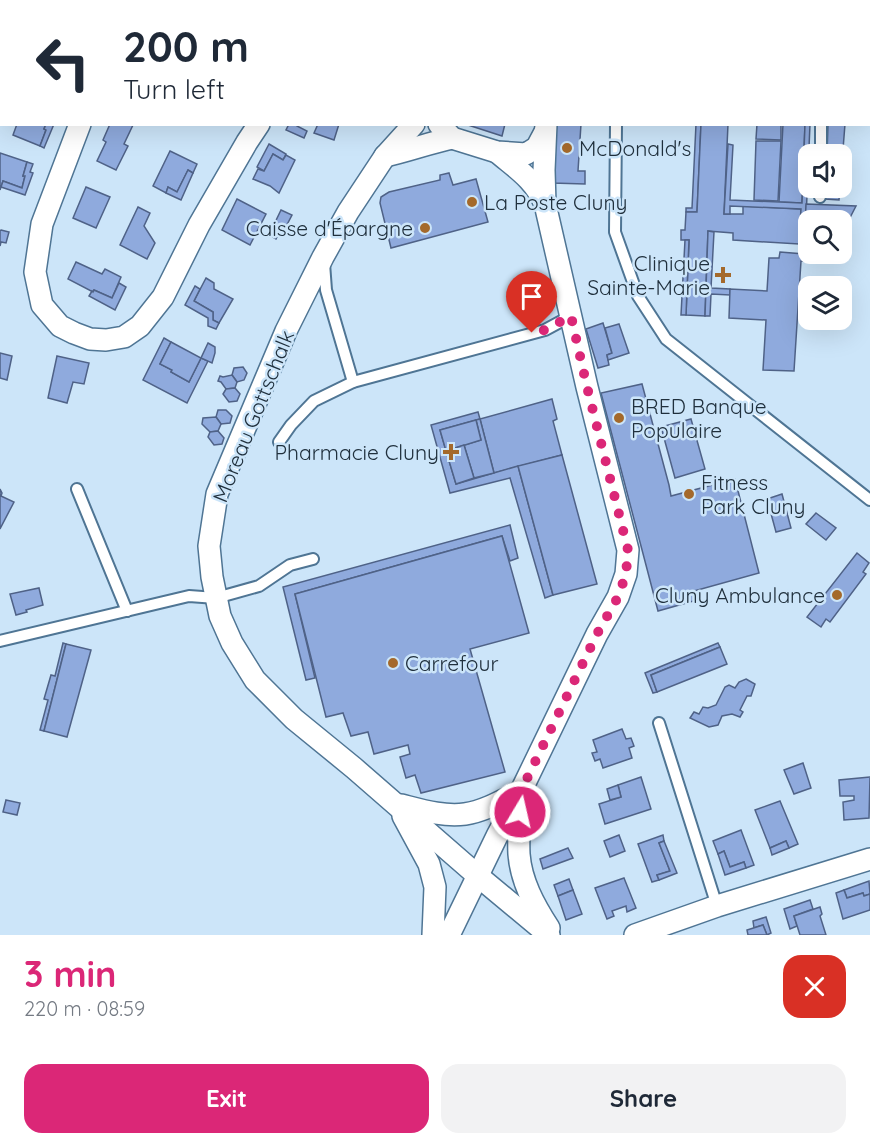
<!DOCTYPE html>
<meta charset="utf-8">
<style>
body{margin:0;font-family:Quicksand,sans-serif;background:#f2f2f3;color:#1f2937;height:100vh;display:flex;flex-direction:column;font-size:22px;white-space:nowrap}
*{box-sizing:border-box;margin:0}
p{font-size:20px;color:#747a83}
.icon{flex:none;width:33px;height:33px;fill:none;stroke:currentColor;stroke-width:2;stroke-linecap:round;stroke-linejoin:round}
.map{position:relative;height:935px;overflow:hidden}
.side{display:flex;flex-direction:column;background:#fff;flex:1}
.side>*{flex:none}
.guide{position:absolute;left:0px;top:0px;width:870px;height:126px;box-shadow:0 6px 24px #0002;background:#fff;color:#1f2937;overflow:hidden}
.buttons{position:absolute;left:798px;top:144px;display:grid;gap:12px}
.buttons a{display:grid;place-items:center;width:54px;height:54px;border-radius:12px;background:#fff;box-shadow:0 6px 24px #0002;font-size:30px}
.pin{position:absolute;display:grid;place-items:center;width:51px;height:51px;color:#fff;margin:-62px -26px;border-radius:50% 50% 50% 0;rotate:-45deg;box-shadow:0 0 6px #0007}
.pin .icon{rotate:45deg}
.me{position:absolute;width:66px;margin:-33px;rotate:9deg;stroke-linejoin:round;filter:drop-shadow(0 0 4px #0008)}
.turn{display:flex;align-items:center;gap:21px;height:126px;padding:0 24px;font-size:27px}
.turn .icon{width:78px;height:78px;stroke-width:2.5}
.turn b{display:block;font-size:42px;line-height:51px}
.round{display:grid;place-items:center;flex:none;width:63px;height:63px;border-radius:18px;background:#f2f2f3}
.summary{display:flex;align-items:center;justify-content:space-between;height:102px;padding:0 24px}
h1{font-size:36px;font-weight:700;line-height:45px;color:#db2777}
.cta{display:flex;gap:12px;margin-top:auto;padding:12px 24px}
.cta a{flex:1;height:69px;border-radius:18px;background:#db2777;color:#fff;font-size:24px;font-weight:700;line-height:69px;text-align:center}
.cta a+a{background:#f2f2f3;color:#1f2937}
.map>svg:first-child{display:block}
.building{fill:#8faadd;stroke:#4f6287;stroke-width:1.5}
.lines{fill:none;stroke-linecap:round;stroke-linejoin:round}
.lane-casing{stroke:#4f7594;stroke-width:14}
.street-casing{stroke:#4f7594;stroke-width:24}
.lane{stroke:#fff;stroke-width:10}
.street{stroke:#fff;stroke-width:21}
.route{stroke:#db2777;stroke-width:10;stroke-dasharray:0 18}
.poi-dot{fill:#a4692b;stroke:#cce5f9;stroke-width:2}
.labels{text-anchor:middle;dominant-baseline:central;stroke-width:5;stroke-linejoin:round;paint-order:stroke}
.poi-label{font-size:21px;fill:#20303d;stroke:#cce5f9;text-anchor:start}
.street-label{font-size:21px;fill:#20303d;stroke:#cce5f9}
</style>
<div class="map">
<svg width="870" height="935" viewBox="0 0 870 935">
<rect width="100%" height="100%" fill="#cce5f9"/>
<g class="building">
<polygon points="17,124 46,124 44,129 46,130 40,146 13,135"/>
<polygon points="46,124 54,124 44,148 40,146 46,130 44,129"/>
<polygon points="110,124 133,125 124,144 128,146 116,170 97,161 106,142 103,140"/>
<polygon points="289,124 297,124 297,126 307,131 304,138 286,130"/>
<polygon points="318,124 339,124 334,140 314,133"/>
<polygon points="465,124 505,124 502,136"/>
<polygon points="555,124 581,124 578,171 585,171 585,184 552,183"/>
<polygon points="696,124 701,124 697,212 686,212 686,208 692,208"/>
<polygon points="701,124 728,124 724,214 743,214 743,206 801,209 799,244 733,240 733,233 708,231 705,316 686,315 689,240 681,240 681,230 685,230 686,212 697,212"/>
<polygon points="757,124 781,124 781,140 756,139"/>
<polygon points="783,124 805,124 802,203 779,202"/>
<polygon points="805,124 810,124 805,243 799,243 801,209 730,206 730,214 724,214 728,144 733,145 730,200 802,203"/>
<polygon points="828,124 845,124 842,162 842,154 827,154"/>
<polygon points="756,141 781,141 778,201 754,200"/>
<polygon points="269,144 286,154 283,160 273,154 264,171 257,167"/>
<polygon points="170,151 197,164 193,173 188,170 177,192 168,187 166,193 153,186"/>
<polygon points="0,153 27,162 23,176 25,176 22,188 3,181 0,190"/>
<polygon points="273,154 283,160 286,155 295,160 279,193 270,186 253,179 258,169 264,171"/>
<polygon points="27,162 33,164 30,172 33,173 25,195 1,187 3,181 22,188 25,176 23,176"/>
<polygon points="188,170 193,173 181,200 166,193 168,187 177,192"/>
<polygon points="449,173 453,185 476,179 488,222 391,248 380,203 381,197 389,192 440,180 440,175"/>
<polygon points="86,187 110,197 96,228 73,218"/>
<polygon points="825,188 840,188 839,200 825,199"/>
<polygon points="237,199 266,214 250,245 222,230"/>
<polygon points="806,204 856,206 842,233 842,220 808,220 808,248 804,248"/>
<polygon points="138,207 150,213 144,226 155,243 147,259 120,245"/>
<polygon points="281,210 292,215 282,234 279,233 276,239 269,235"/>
<polygon points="1,230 9,232 6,243 1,242 0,246 0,231"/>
<polygon points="708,231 714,232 711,288 730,289 730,295 711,294 710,316 705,316"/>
<polygon points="685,240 689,240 686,315 681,315"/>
<polygon points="780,252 804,254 804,261 801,261 794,371 763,370 766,320 729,318 730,289 767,291 769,258 779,258"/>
<polygon points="76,262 102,274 105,269 121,277 112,298 94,290 93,292 68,279"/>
<polygon points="206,278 214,283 214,289 233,299 219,323 213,320 213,312 194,301"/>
<polygon points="119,283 126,287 115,310 89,296 92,291 93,292 94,290 112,298"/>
<polygon points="195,286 200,289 194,301 213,312 213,320 219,323 216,329 208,326 208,318 185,305"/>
<polygon points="603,323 612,353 607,355 609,365 598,368 586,329"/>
<polygon points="619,324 629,353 608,360 607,355 612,353 605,328"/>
<polygon points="164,338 171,342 160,364 172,370 171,372 189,382 201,358 208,361 187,403 143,380"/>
<polygon points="171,342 201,358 189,382 171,372 172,370 160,364"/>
<polygon points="208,343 215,347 215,353 212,363 201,358"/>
<polygon points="0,353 12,356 7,380 0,378"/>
<polygon points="57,356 89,363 84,384 73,382 67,403 48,398"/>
<polygon points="243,367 247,373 244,380 237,382 232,375 234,368"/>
<polygon points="232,375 237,382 235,388 226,389 221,382 218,381 220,376 223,377"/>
<polygon points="642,384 669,485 671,496 735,479 759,573 694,591 697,600 658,611 601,393"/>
<polygon points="235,388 240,394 237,401 229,402 223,394 226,389"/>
<polygon points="552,399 557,419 553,421 562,455 494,473 480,419"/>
<polygon points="218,410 226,410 232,416 230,423 221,424 216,417"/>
<polygon points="478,412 480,419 440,430 456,484 518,466 553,595 545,598 510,478 450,493 431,425"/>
<polygon points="216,417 221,424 218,431 210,432 202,424 203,418"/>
<polygon points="480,419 494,473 474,478 464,445 481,440 476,420"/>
<polygon points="691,419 705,469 675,478 661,427"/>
<polygon points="476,420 481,440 446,451 440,430"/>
<polygon points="218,431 224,438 222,444 214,445 208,437 210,432"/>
<polygon points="464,445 474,478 456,484 446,451"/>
<polygon points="562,455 597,584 553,595 518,466"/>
<polygon points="0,489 2,493 1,496 14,502 0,529"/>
<polygon points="782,494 791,528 776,532 767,499"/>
<polygon points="816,513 836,528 826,540 806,524"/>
<polygon points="510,525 518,558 510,561 502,536 295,594 315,678 306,680 283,587"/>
<polygon points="502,536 529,633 470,649 505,772 421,793 415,775 406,778 400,757 410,754 408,745 374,754 368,732 351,736 343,713 326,717 295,594"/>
<polygon points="857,553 869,563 863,572 866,574 830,622 826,619 821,627 807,617"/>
<polygon points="39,588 43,605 26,610 27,612 16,615 10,594"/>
<polygon points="63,643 66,644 44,731 40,730 48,700 44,699 51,675 55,676"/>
<polygon points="718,643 720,647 651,675 657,692 653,693 645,673"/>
<polygon points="66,644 91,650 67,737 44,731"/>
<polygon points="720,647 727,664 657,692 651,675"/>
<polygon points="746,679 755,684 751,696 747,696 740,710 743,712 740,717 732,714 722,716 718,725 709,727 690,718 694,712 699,714 703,707 708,708 716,705 725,687 729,685 735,688 739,682"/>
<polygon points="622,729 626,739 631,738 634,746 629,748 632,758 603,768 600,759 595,761 592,753 597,752 593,740"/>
<polygon points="803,763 811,788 794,794 784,770"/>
<polygon points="641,777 651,809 605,824 599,804 621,797 618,785"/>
<polygon points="870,777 869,818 844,820 843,802 854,800 854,796 840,796 839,780"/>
<polygon points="618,785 621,797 610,800 607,789"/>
<polygon points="6,800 20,803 17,815 3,812"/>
<polygon points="780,801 798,844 789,848 786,841 770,848 755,810"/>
<polygon points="741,830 754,865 746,868 744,862 730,867 724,851 718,854 713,841"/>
<polygon points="619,835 625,851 610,857 604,841"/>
<polygon points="663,835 664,841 659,843 670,871 657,875 659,880 652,882 638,844"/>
<polygon points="664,841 677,873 659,880 657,875 670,871 659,843"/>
<polygon points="786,841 789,848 772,855 770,848"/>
<polygon points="568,848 573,858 543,869 540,859"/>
<polygon points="724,851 730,867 744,862 746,868 725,875 718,854"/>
<polygon points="624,878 636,908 627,912 626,906 612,911 614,916 607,919 595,888"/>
<polygon points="569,879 573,890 558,896 554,885"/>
<polygon points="869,881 870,894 864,896 863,893 847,898 844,890"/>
<polygon points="573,890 582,914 566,920 558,896"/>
<polygon points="844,890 847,898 863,893 864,896 870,894 870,910 843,919 836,893"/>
<polygon points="810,900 813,909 794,916 797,926 790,929 784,909"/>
<polygon points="820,907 822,914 820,916 826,935 800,935 794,916"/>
<polygon points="766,917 771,933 767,935 763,925 754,928 753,921"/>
<polygon points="763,925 767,935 748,935 747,930"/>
</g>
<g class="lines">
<defs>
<g id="lane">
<polyline points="857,0 860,2"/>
<polyline points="665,2 667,0"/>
<polyline points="0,5 2,3"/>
<polyline points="868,6 870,7 868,25"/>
<polyline points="616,124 615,232 638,296 666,339 870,500"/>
<polyline points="821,154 821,124"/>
<polyline points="820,197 821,188"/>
<polyline points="324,263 326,290 353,382"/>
<polyline points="279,442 291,425 314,401 353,382 545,330 571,316"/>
<polyline points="77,489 127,611"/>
<polyline points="0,641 189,596 216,598 259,586 290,565 313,559"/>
<polyline points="659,723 717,906"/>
</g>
<g id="street">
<polyline points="140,2 141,0"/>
<polyline points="348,2 349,0"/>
<polyline points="531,2 533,0"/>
<polyline points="599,2 600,0"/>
<polyline points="80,124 42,224 35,272 42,305 60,326 74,333 90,339 106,340 124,337 140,326 163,297 199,225 247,142 259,124"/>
<polyline points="414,124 385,156 348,212 323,257 286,331 217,494 209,546 212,577 220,616 232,643 255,680 294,719 354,768 478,876 549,935"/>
<polyline points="439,124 452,138 497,152 526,154 537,147 545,132"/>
<path d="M497 152C517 169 534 179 545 204"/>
<path d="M385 156C408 151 429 143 452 138"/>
<path d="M521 797C520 816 518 836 519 854 521 881 534 905 549 928"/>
<path d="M401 805C421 810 444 817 465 814 485 811 503 800 521 791"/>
<polyline points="403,816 429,864 435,887 433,935"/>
<polyline points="449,935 497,836 521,791 597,634 618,597 626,574 628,550 587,387 545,204 544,170 546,124"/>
<polyline points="635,935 717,906 870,859"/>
</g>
</defs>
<use href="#lane" class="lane-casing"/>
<use href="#street" class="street-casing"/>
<use href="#lane" class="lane"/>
<use href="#street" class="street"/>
</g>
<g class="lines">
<polyline class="route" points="520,812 521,791 597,634 618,597 626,574 628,550 587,387 571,316 545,330 532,333"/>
</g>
<g class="poi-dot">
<circle cx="567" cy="148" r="6"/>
<circle cx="472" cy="202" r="6"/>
<circle cx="425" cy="228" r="6"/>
<path d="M720 266h6v6h6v6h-6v6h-6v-6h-6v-6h6z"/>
<circle cx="619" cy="418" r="6"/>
<path d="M448 443h6v6h6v6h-6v6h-6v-6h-6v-6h6z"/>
<circle cx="689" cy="494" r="6"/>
<circle cx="837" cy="595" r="6"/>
<circle cx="393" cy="663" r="6"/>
</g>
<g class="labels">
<g class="poi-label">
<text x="579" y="148">McDonald's</text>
<text x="484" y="202">La Poste Cluny</text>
<text x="413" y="228" text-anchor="end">Caisse d'Épargne</text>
<text x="710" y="263" text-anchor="end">Clinique<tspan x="710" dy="24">Sainte-Marie</tspan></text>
<text x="631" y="406">BRED Banque<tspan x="631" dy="24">Populaire</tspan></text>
<text x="439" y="452" text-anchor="end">Pharmacie Cluny</text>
<text x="701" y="482">Fitness<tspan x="701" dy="24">Park Cluny</tspan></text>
<text x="825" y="595" text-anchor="end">Cluny Ambulance</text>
<text x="405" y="663">Carrefour</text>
</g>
<g class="street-label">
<text transform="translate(253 416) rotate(-68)">Moreau Gottschalk</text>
</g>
</g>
</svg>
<div class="buttons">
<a><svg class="icon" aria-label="sound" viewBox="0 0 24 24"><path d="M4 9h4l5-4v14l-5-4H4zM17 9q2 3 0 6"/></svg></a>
<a><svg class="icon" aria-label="search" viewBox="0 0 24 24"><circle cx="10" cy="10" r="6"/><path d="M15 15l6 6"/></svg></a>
<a><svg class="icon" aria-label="layers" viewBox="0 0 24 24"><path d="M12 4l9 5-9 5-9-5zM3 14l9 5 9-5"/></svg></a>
</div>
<div class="pin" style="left:532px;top:333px;background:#d93025"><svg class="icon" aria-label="arrive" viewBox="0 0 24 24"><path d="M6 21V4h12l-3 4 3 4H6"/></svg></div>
<svg class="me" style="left:520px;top:812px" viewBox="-20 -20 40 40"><circle r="17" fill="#db2777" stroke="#fff" stroke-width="3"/><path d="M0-11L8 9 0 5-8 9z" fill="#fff"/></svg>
<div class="guide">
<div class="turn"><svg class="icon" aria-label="left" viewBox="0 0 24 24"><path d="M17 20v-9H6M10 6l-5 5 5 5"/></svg><div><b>200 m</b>Turn left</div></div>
</div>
</div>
<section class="side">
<div class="summary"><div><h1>3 min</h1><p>220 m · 08:59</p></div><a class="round" style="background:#d93025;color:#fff"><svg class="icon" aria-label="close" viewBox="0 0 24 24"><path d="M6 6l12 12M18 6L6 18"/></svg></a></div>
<div class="cta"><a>Exit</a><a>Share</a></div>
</section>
